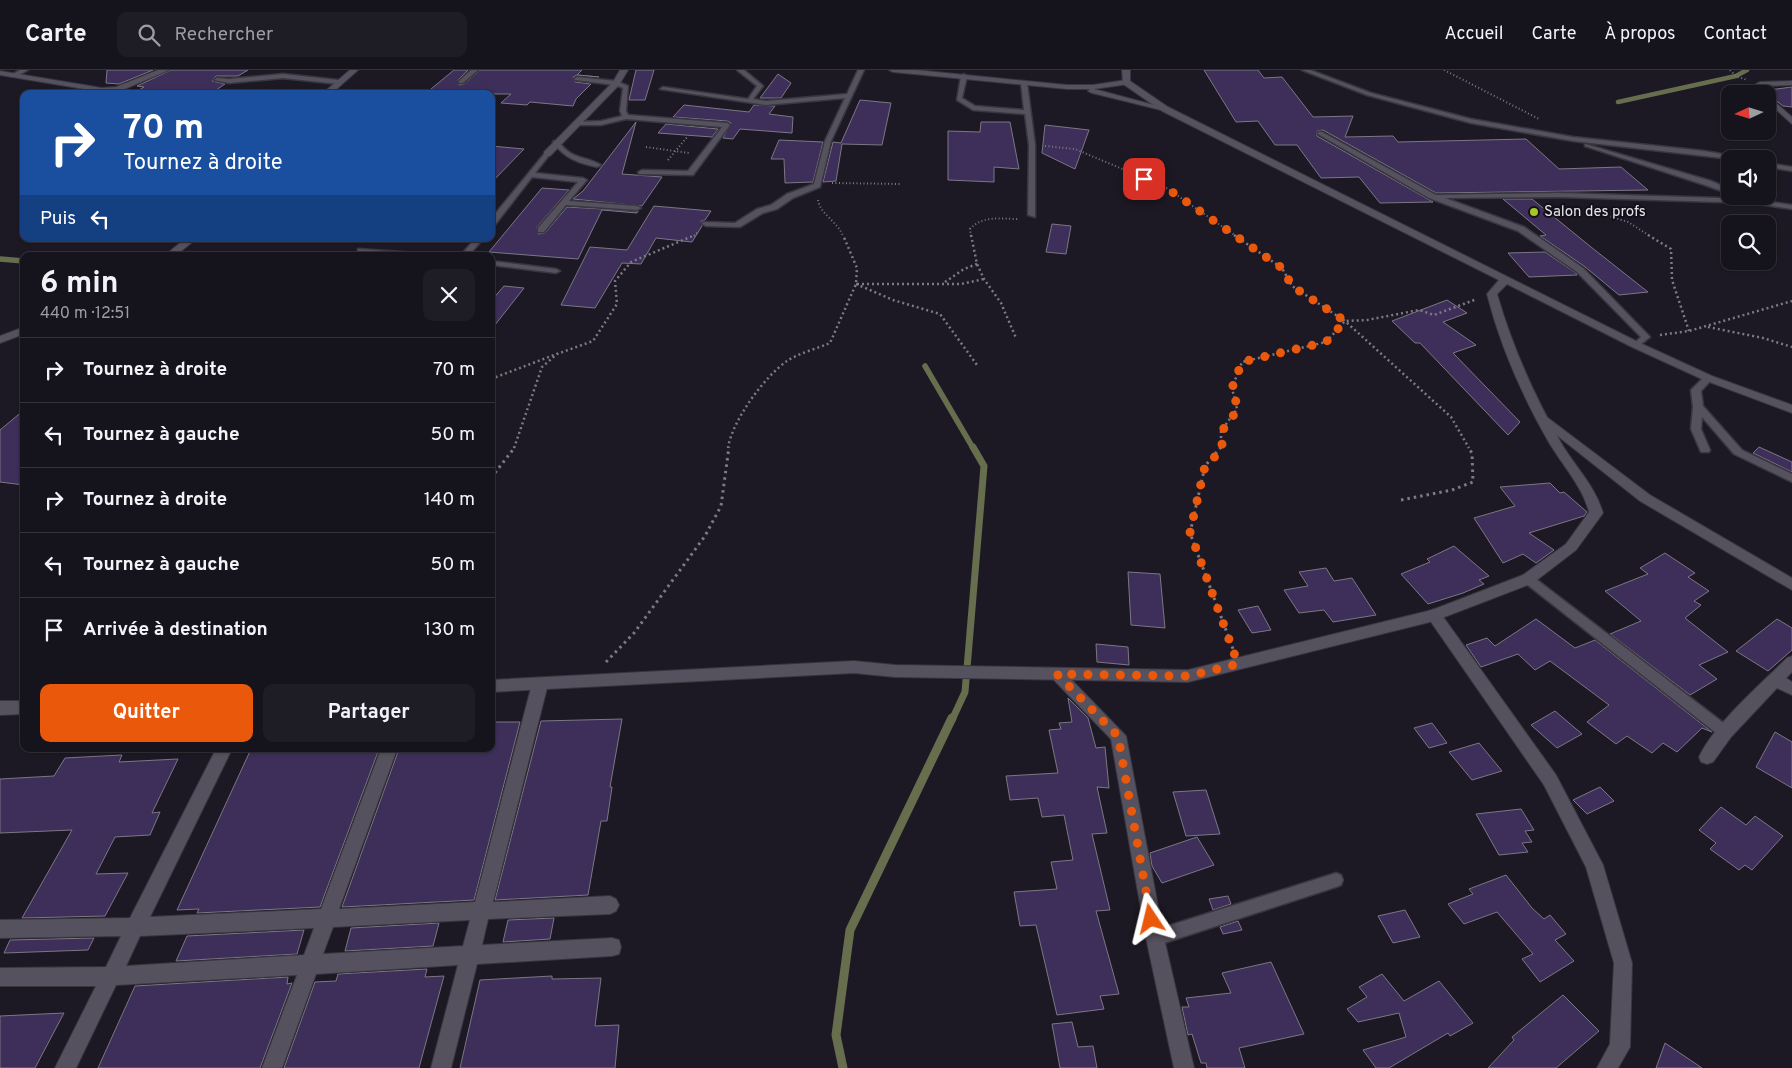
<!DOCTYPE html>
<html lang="fr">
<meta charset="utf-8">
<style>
body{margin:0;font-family:Overpass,sans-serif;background:#1e1c24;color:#f1f3f6;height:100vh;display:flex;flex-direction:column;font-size:19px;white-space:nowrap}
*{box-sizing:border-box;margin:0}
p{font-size:16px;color:#9d9ea3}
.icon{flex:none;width:28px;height:28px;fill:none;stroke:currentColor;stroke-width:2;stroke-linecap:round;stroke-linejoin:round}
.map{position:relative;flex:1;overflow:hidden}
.details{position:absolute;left:20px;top:182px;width:475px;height:500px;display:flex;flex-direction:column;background:#15131b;border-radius:10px;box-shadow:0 1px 4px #0004,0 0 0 1px #34323a}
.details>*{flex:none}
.guide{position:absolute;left:20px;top:20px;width:475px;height:152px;border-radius:10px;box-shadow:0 1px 4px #0004,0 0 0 1px #34323a;background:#1a4fa0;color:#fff;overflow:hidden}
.needle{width:32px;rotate:266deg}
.tools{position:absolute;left:1721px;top:15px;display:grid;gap:10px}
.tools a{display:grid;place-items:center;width:55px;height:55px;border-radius:10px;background:#15131b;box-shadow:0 1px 4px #0004,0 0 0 1px #34323a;font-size:25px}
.pin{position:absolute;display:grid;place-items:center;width:42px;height:42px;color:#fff;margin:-21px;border-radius:10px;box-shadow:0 2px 8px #0006}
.me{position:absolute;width:55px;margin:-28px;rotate:350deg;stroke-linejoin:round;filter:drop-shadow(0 0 4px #0008)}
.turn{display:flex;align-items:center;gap:18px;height:105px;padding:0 20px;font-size:22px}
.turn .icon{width:65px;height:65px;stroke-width:2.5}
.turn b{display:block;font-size:35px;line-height:42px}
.then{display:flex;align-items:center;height:48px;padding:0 20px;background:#0003;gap:10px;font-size:19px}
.round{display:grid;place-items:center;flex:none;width:52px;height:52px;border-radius:10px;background:#1e1c24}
.overview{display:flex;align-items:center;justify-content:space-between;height:85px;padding:0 20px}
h1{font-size:30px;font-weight:700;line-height:38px}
.cta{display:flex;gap:10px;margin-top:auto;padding:10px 20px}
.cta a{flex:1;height:58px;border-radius:10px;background:#ea580c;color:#fff;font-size:20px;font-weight:700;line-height:58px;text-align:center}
.cta a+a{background:#1e1c24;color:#f1f3f6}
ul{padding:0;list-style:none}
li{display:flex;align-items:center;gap:15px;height:65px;padding:0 20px;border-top:1px solid #34323a}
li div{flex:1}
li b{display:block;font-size:19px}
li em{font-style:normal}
header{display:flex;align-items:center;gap:30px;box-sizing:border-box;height:70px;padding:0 25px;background:#15131b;border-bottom:1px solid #34323a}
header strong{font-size:24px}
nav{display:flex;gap:28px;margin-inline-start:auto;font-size:18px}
.search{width:350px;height:45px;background:#1e1c24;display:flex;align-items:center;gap:12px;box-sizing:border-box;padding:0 18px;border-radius:10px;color:#9d9ea3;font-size:19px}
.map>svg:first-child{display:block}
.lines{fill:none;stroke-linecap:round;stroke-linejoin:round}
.stream-far3{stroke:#676e4e;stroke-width:4.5}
.stream-far2{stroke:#676e4e;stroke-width:5.5}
.stream-far1{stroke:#676e4e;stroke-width:7}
.stream{stroke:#676e4e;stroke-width:9}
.building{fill:#3d2f59;stroke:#7b7784}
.service-casing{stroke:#38363e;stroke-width:3}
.minor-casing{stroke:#38363e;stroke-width:2}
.tertiary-casing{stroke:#38363e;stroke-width:2}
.path-far2{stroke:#7d7a84;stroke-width:2;stroke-dasharray:1 2.5;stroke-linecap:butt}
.path-far1{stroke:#7d7a84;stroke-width:2.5;stroke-dasharray:2 3;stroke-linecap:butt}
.path{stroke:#7d7a84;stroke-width:3;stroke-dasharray:2.5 4;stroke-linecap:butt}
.service{fill:#55515e;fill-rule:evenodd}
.minor{fill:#55515e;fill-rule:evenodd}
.tertiary{fill:#55515e;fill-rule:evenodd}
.route{stroke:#ea580c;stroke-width:9;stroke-dasharray:0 16.2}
.poi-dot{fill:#a4c825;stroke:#13101a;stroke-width:2}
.labels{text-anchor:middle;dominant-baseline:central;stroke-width:4;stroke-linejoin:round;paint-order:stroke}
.far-poi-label{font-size:15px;fill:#e6e3eb;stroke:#13101a;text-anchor:start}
</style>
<header>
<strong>Carte</strong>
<div class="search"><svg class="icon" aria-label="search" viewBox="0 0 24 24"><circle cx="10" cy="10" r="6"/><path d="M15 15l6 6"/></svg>Rechercher</div>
<nav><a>Accueil</a><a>Carte</a><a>À propos</a><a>Contact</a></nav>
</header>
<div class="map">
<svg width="1792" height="998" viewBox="0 0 1792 998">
<rect width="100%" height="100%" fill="#1c1924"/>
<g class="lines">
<polyline class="stream-far3" points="1618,32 1736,6 1747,0"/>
<g class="stream-far2">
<polyline points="0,189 24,191"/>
<polyline points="925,296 973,378"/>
</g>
<polyline class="stream-far1" points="952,650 965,622 984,396 973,377"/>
<polyline class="stream" points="843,998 836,965 850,860 952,648"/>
</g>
<g class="building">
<polygon points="107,0 153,0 119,14 106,13"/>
<polygon points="171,0 248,0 238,6 216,6 212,11 225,14 210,24 132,24 144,17 137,16"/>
<polygon points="454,0 468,0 458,10 459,15 464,14 480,0 582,0 577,5 599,7 577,5 573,7 575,12 591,14 576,29 573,36 530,32 527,35 501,33 511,24 425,24"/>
<polygon points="636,0 654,0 645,30 629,30"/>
<polygon points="1204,0 1258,0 1264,8 1282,7 1313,47 1353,46 1345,67 1393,66 1398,72 1526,69 1559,99 1621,97 1648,120 1436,123 1323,60 1317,61 1317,66 1433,132 1380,133 1359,107 1321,108 1297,75 1275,75 1258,51 1236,52"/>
<polygon points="778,4 791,13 781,28 760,28"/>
<polygon points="1792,17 1792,37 1783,36 1770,26 1769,20"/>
<polygon points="860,30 891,33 882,75 842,74 836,111 823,112 833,72 841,73"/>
<polygon points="684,35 749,42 754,35 775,36 769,44 793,47 792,63 740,59 733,69 723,68 731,53 727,51 673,47"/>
<polygon points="636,52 622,104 662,107 642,136 573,129 583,121"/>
<polygon points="981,52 1010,52 1019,99 994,97 994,112 948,110 948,61 980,62"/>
<polygon points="666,54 718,59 712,67 658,63"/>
<polygon points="1045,55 1089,60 1075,99 1042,83"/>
<polygon points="779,70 823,72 813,112 785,113 784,89 771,89"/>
<polygon points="491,76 524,79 491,113"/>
<polygon points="542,118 569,120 537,157 538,164 545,163 567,137 638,141 637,143 602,140 578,189 489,182"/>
<polygon points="1532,129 1591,177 1648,222 1619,225 1584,196 1543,168 1540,166 1546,165 1503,129"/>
<polygon points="654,136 711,141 705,150 701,151 702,156 692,172 656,168 641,194 622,193 595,238 561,235 590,177 627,180"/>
<polygon points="1052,154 1071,156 1066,184 1046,182"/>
<polygon points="1545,182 1576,203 1577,205 1529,207 1508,183"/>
<polygon points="504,216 524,218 491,260 491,231"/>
<polygon points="1447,230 1467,243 1443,252 1476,275 1453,283 1520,352 1508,365 1420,273 1415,273 1392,251"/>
<polygon points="24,340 24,415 0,412 0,360"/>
<polygon points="1759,377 1792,392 1792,402 1753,383"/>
<polygon points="1550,413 1560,423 1564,422 1587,442 1584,446 1529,463 1554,480 1536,493 1523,484 1503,493 1474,448 1515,436 1500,417"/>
<polygon points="1454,476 1489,506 1479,510 1484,514 1463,523 1428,534 1401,504 1430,492 1427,489"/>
<polygon points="1665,483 1695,503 1688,507 1709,521 1694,531 1701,535 1685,548 1728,582 1699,595 1717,609 1690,625 1610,564 1641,551 1605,521 1648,504 1640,498"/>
<polygon points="1326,498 1334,511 1352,508 1376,545 1333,552 1324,540 1299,543 1284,520 1308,516 1299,502"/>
<polygon points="1128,502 1160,504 1165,558 1131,555"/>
<polygon points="1258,536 1271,560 1252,563 1238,540"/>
<polygon points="1536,549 1575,578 1595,570 1712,662 1702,658 1677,682 1663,673 1652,683 1627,666 1616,674 1587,652 1609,635 1550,591 1535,600 1518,584 1481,597 1466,575 1487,568 1495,576"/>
<polygon points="1777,549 1792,558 1792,580 1768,601 1736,581"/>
<polygon points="1096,574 1128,577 1129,595 1097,592"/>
<polygon points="1068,628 1088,648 1096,678 1105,677 1109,718 1097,717 1107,763 1092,764 1110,840 1096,841 1119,924 1100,926 1104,939 1057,945 1036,855 1020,856 1014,822 1057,819 1051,792 1073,790 1064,745 1042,747 1038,728 1010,730 1006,706 1058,703 1049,660 1061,659 1059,653 1072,652"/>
<polygon points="1555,641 1582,664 1557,678 1531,655"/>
<polygon points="622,649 610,717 612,717 607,751 601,751 588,825 495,830 541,651"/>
<polygon points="491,652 520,652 474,830 342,837 399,679 491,679"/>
<polygon points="1432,653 1447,673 1429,678 1414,658"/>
<polygon points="1775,662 1792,672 1792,718 1756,697"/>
<polygon points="1479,673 1502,701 1472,710 1449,682"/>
<polygon points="251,679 379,679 320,837 197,843 199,839 177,840"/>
<polygon points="122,685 119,692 178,689 152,743 160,742 150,765 115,767 96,804 128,803 105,846 22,848 72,760 0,763 0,709 54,706 65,688"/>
<polygon points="1600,717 1614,731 1587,744 1573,730"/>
<polygon points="1206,720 1220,764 1186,766 1173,722"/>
<polygon points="1721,737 1746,755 1755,746 1783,766 1752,800 1745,795 1739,800 1710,779 1716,773 1699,760"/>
<polygon points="1521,739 1534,760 1525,761 1532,772 1522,773 1528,782 1499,785 1476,744"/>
<polygon points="1197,767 1214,795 1162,813 1152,796 1150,783"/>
<polygon points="1506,805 1532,838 1544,849 1550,845 1566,864 1555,870 1574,891 1540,912 1522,889 1533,884 1497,842 1464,854 1448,834 1473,824 1469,819"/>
<polygon points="1228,826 1231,834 1213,840 1209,829"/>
<polygon points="1405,840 1420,867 1393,873 1378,846"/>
<polygon points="554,848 550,869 503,872 508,850"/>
<polygon points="1238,851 1242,860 1223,864 1220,857"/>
<polygon points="439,853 433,876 345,881 351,858"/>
<polygon points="304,860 297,884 176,891 187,866"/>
<polygon points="94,868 88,880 4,883 10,870"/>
<polygon points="1271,892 1304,964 1239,978 1245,998 1207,998 1206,993 1201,993 1192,964 1188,965 1182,937 1189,937 1186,928 1231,923 1222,903"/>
<polygon points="427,899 425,907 444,906 419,998 284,998 315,912 336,911 338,904"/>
<polygon points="1382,904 1404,931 1439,911 1473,953 1450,966 1448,963 1389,998 1376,998 1363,980 1406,967 1399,943 1358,952 1347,939 1367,927 1359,917"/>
<polygon points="552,906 552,909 601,908 595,956 619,955 615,998 460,998 480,910"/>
<polygon points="288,907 287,914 292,913 260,998 98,998 135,916"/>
<polygon points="1563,925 1599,961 1556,998 1488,998 1514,970 1512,967"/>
<polygon points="64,943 35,998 0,998 0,946"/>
<polygon points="1072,952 1078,977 1093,976 1097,998 1060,998 1052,954"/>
<polygon points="1665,973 1702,998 1656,998"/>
</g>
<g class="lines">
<defs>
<g id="service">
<polygon points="20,0 28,0 17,6 13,6 13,4"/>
<polygon points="471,0 478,0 463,13 459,13 459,11"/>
<polygon points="737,0 744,0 762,15 763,16 753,29 766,31 847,24 858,0 864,0 831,71 820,117 793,128 777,139 763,143 740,157 706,156 702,154 703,152 735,153 757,139 771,135 787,124 814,114 825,71 845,28 766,35 660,19 663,17 748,29 757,16"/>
<polygon points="1302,0 1310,0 1371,23 1471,49 1573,67 1704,81 1750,89 1731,89 1573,71 1471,53 1367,25"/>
<polygon points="283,4 338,10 341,12 338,14 283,8 229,13 214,10 217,8 229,9"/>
<polygon points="964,4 967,6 962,28 975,36 1024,40 1021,13 1024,11 1027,13 1035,75 1035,147 1028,145 1029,75 1025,44 973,40 957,30 961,6"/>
<polygon points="577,7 616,11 628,16 626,41 628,45 727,53 730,55 693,105 639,104 638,102 642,100 688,101 722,57 626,49 601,55 573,55 572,54 575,52 601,51 622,46 620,41 623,18 615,15 575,10 574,9"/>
<polygon points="1318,62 1322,62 1436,125 1560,123 1751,129 1792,135 1792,139 1751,133 1560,127 1445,128 1524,157 1583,198 1650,267 1636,278 1632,275 1641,267 1577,202 1518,161 1429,128 1318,64"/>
<path d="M554 71H558C573 91 584 85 601 95L597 97C578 93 564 88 553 72Z"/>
<polygon points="1585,74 1711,111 1730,119 1730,124 1705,115 1585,76"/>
<polygon points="547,82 550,84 535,103 583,108 587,110 569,131 637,136 641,138 637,140 566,135 544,162 538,162 538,158 578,112 532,107 494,156 491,156 491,149 545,83"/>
<polygon points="1768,93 1792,97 1792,101 1768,97"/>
<polygon points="475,169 483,169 468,186 460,186"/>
<polygon points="358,179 431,184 435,186 401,186 361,183 358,183"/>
<polygon points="491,191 556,199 560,201 556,203 491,195"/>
<polygon points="1708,305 1713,308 1701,321 1703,336 1742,380 1792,404 1792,412 1734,384 1702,347 1701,359 1710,380 1709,382 1701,382 1691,359 1693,337 1691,320 1705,306"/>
<polygon points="1528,505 1532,506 1730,658 1731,662 1730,666 1725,668 1720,666 1524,512 1522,509 1524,506"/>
<polygon points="1336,803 1341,805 1343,810 1341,815 1336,817 1155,876 1150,873 1147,868 1150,863 1155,860"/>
</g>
<g id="minor">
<polygon points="158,0 169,0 120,21 102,22 0,5 0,1 102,18 116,17"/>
<polygon points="620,0 628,0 619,15 550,86 544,86 544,82 613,12"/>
<polygon points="889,0 916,0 1067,15 1093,15 1126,10 1130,12 1129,14 1094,19 1169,39 1165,41 1092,23 1088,21 1090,19 1067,19 893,2"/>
<polygon points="1792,11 1792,15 1765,16 1769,24 1768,26 1768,24 1761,24 1756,14 1760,12"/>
<polygon points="1768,26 1792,47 1792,54 1768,32"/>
<polygon points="1544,345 1650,425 1792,508 1792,520 1640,431 1540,352 1538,349 1540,346"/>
<polygon points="1434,539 1439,541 1556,705 1603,795 1632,893 1630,977 1618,998 1597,998 1610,974 1614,893 1586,797 1544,715 1429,549 1427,545 1429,541"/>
<path d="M1792 586V602L1786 608 1792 612V625L1777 618 1731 667 1713 692 1707 694 1701 692 1699 687C1715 653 1760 615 1787 588Z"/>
<polygon points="1057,598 1062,600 1126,666 1164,868 1194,998 1174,998 1146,868 1111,669 1052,608 1049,604 1052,600"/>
<path d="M540 608 545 610 548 614 493 832 610 826 616 829 619 835 616 841 610 844 488 849 482 875 612 868 619 870 621 877 619 884 612 886 477 894 451 998H431L458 895 316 904 282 998H262L297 905 116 915 76 998H55L96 916H0V898L106 897 121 866 0 868V850L130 848 216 679H232L150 847 321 839 381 679H397L339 839 475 832 532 614 535 610ZM470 850 463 876 323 884 333 857ZM314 858 304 885 126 896 140 866Z"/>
</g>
<g id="tertiary">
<polygon points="350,0 358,0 331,24 322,24"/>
<path d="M1122 0H1130V11L1168 37 1640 273 1712 306 1792 335V343L1704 310 1632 277 1507 214 1497 224C1512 276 1534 325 1560 371 1574 396 1595 415 1603 443L1576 480 1533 513 1434 551 1188 612 895 607 854 603 491 622V610L854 591 895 595 1188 600 1432 540 1523 505 1566 474 1589 442C1582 415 1561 394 1547 369 1521 323 1500 275 1487 224L1499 210 1162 41 1123 14Z"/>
<polygon points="185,169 196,169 175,186 164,186"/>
<polygon points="24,257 24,264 0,273 0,266"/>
<polygon points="0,631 24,631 24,644 0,645"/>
</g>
</defs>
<use href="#service" class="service-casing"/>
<use href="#minor" class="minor-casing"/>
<use href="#tertiary" class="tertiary-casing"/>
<g class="path-far2">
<polyline points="1444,0 1539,49"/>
<polyline points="1730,0 1736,6 1747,10"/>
<polyline points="1045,76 1075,79 1165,117 1236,166"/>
<polyline points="646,77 689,83"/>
<polyline points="668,90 688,66"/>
<polyline points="832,113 901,114"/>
<path d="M818 130C820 144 838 152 843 166"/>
<polyline points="1594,141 1628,152 1650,166"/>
<polyline points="694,166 698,162"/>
<path d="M971 166 970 159C983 145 1001 149 1018 149"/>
</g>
<g class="path-far1">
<polyline points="971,165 977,194 984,209 1001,233 1016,268"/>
<polyline points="1234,165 1282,198 1292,216 1345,251 1451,347 1469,378"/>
<polyline points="1648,165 1671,179 1672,210 1689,261"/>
<polyline points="945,212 964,199 977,194"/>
<polyline points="856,214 893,230 940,244 977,295"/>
<polyline points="857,214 961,214 984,209"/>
<polyline points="1708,257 1763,268 1792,277"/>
<polyline points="1660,265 1689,261 1792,231"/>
<polyline points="491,309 554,285"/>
<polyline points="514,378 542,297 557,284 593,271 617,234 615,211 631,192 695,165"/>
<path d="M728 378C732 351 764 307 787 291 799 283 816 279 830 273L856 214 857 198 843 165"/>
<polyline points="1221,378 1221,361 1237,339 1232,318 1242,292 1326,272 1345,251 1367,250 1419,240 1434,245 1477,229"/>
</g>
<g class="path">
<polyline points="1221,377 1205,396 1190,463 1233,579"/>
<polyline points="491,408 515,377"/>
<polyline points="1401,430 1452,420 1473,412 1472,383 1468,377"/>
<polyline points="606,592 634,563 705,466 721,436 729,377"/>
</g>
<use href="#service" class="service"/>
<use href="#minor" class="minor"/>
<use href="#tertiary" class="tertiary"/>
</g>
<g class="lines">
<polyline class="route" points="1144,109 1165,117 1282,198 1292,216 1345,251 1326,272 1242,292 1232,318 1238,339 1222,361 1222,380 1205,396 1190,462 1238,594 1188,606 1057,604 1118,666 1151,849"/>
</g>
<circle class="poi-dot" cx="1534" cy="142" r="5"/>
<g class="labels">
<g class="far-poi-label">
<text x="1544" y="142">Salon des profs</text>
</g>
</g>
</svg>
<div class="tools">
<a><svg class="needle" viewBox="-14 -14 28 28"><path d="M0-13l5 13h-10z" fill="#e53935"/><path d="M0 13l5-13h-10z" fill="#9d9ea3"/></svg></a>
<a><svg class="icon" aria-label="sound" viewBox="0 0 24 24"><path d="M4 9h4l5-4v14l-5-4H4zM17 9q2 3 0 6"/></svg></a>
<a><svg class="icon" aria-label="search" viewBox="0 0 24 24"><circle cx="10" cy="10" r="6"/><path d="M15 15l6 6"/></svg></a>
</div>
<div class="pin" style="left:1144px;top:109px;background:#d93025"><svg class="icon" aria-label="arrive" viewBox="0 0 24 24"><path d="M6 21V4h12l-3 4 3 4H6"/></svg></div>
<svg class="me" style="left:1151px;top:849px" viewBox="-20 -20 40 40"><path d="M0-17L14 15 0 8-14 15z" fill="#ea580c" stroke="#fff" stroke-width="4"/></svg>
<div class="guide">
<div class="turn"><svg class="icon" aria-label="right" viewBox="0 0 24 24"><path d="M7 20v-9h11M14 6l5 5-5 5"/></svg><div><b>70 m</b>Tournez à droite</div></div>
<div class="then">Puis<svg class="icon" aria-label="left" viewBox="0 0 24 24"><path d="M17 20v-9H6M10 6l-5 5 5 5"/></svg></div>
</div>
<section class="details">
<div class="overview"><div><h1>6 min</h1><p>440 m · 12:51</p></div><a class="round"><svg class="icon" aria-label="close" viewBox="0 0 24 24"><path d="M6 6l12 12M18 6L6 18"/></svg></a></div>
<ul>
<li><svg class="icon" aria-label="right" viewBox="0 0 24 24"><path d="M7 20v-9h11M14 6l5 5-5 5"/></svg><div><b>Tournez à droite</b></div><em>70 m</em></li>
<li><svg class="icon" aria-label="left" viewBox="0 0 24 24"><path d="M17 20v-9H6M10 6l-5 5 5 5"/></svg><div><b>Tournez à gauche</b></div><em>50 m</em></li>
<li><svg class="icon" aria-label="right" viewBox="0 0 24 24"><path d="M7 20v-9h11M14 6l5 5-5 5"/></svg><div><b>Tournez à droite</b></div><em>140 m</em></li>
<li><svg class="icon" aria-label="left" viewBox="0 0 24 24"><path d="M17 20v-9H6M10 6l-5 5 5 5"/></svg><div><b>Tournez à gauche</b></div><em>50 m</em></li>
<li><svg class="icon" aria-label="arrive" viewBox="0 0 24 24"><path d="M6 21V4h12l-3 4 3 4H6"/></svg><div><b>Arrivée à destination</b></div><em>130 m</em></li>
</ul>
<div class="cta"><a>Quitter</a><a>Partager</a></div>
</section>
</div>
